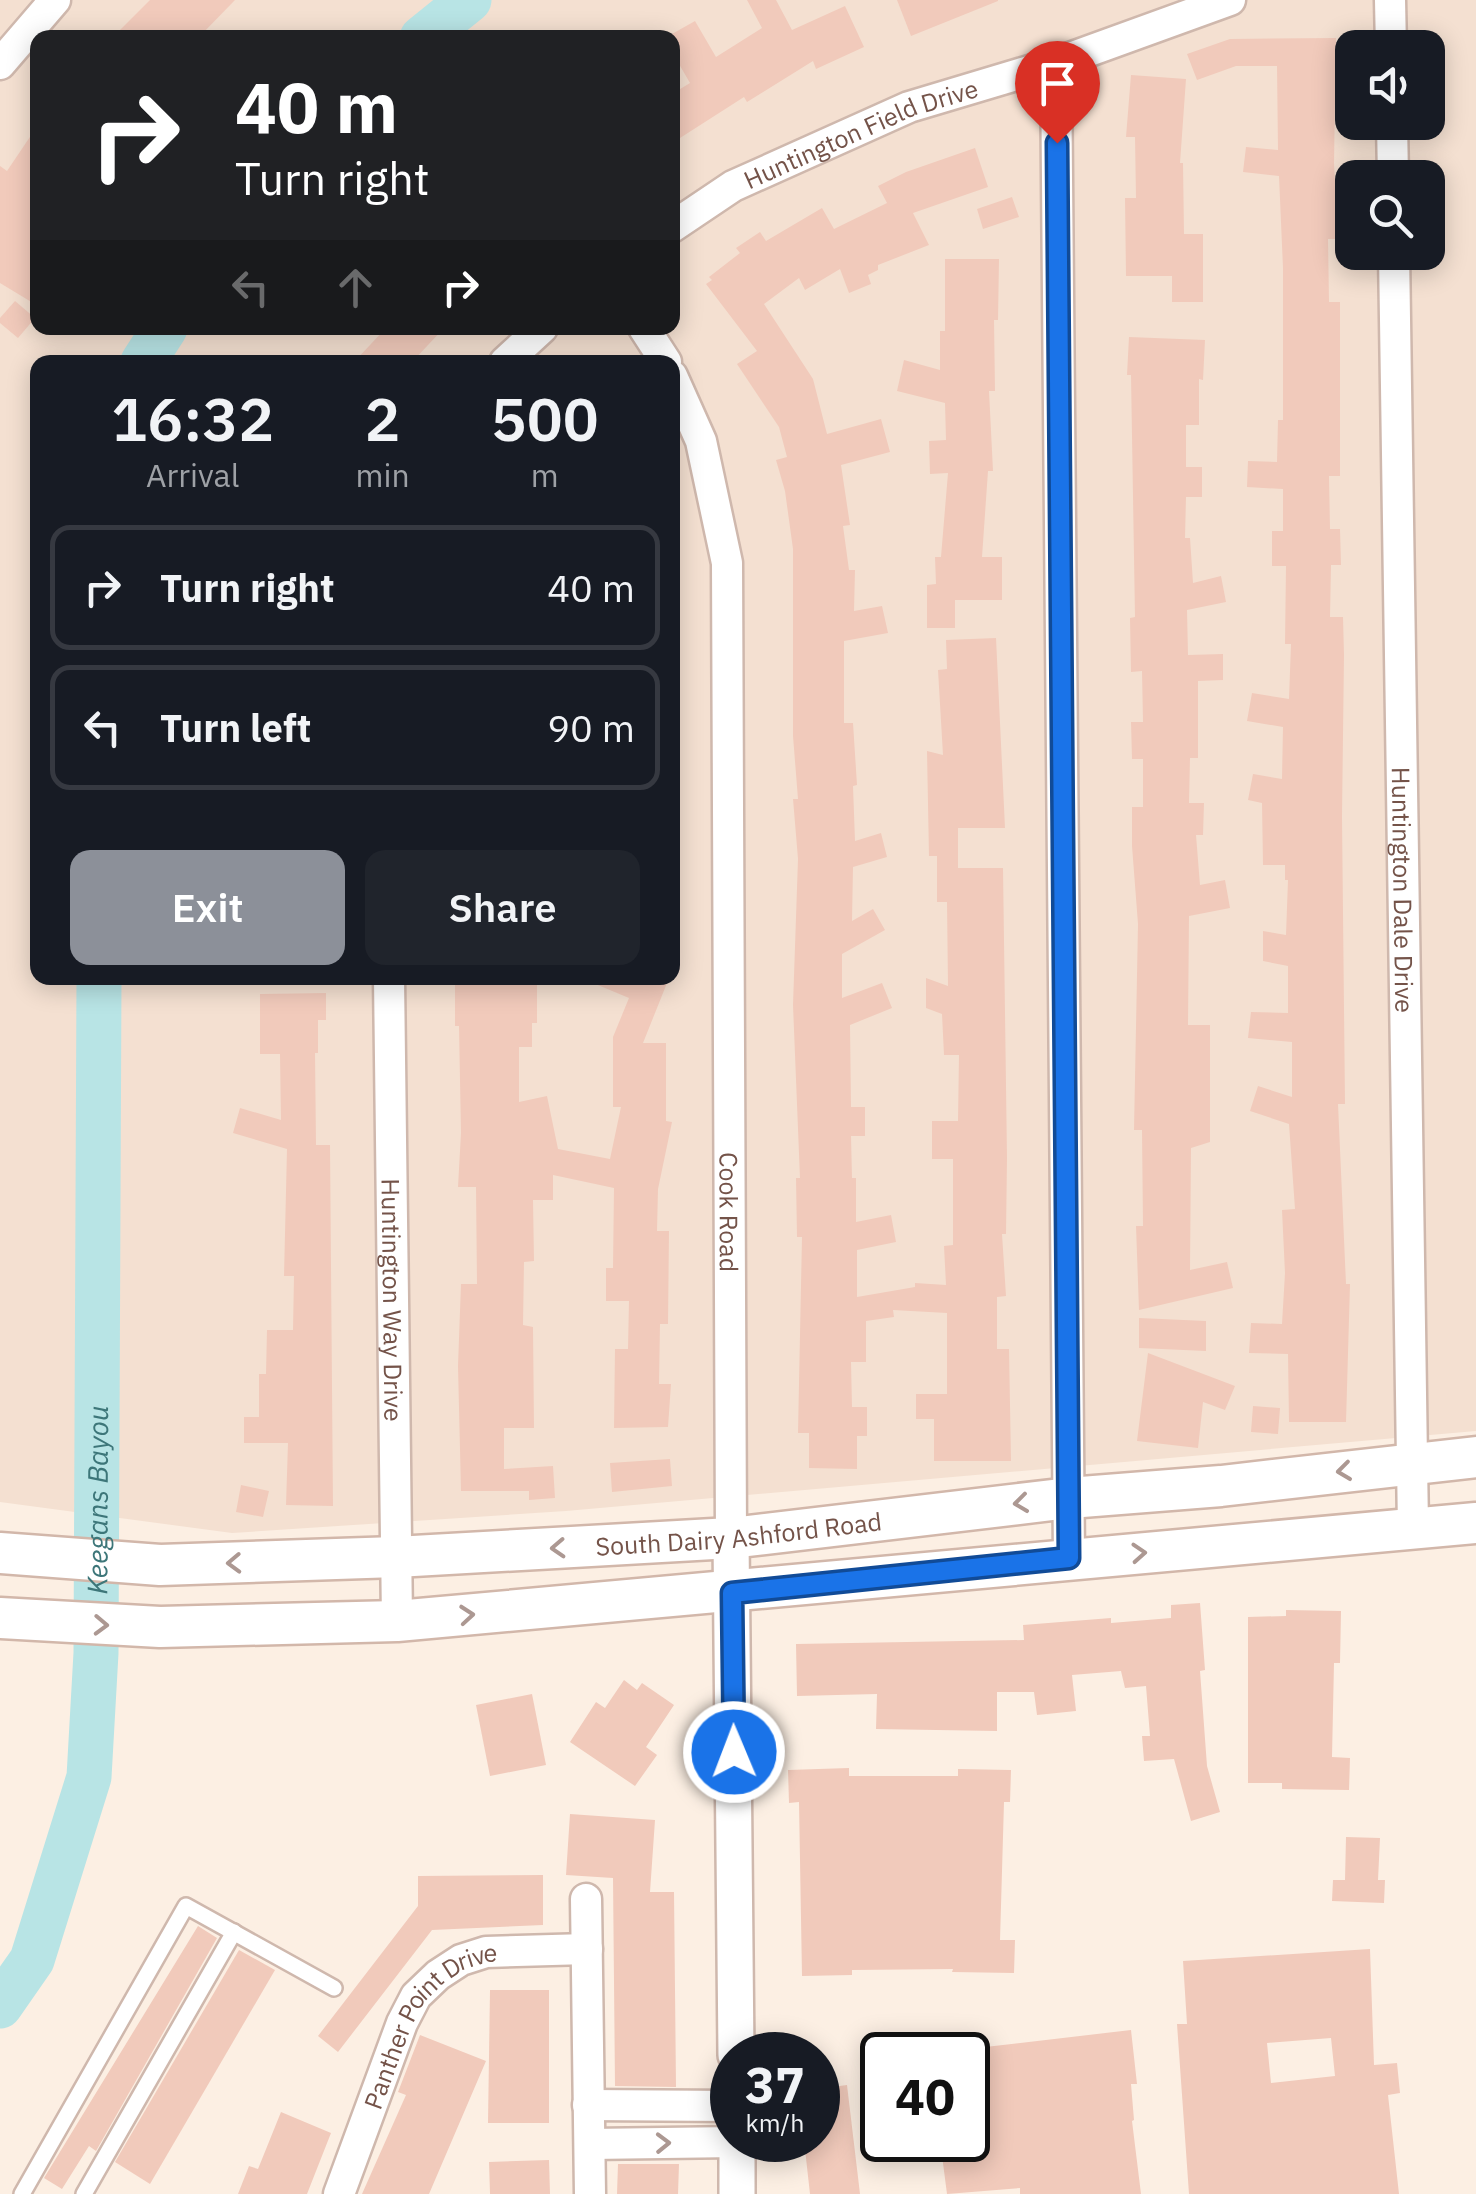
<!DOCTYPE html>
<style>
body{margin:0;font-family:"IBM Plex Sans",sans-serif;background:#20242c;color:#f1f3f6;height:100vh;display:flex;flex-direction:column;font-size:38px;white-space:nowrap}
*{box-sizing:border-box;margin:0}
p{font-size:32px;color:#9ea1a6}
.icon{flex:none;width:55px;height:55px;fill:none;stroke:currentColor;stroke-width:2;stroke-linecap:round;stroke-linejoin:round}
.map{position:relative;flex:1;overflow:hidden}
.drawer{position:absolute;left:30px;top:355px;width:650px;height:630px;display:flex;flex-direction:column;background:#171b24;border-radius:20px;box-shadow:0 5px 25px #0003}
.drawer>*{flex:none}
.top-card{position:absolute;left:30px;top:30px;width:650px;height:305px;border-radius:20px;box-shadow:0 5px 25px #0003;background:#202124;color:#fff;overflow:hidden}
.controls{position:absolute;left:1335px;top:30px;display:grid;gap:20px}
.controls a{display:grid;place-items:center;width:110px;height:110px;border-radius:20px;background:#171b24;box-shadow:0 5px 25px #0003;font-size:50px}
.speed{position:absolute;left:710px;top:2032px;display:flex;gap:20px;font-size:50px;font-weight:700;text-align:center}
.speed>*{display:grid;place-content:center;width:130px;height:130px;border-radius:50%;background:#171b24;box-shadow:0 5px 25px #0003;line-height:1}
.speed small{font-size:25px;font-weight:400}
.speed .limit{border:5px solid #111;border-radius:15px;background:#fff;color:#111}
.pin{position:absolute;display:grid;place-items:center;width:85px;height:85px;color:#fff;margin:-102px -42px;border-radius:50% 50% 50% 0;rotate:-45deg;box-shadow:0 0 10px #0007}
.pin .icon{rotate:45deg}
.me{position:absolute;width:110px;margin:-55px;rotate:359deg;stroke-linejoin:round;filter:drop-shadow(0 0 8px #0008)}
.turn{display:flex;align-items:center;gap:35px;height:210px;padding:0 40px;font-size:45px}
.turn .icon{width:130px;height:130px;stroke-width:2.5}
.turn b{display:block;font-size:70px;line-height:85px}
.lanes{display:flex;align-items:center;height:95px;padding:0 40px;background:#0003;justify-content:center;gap:50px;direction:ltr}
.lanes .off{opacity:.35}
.eta{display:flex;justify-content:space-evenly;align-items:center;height:170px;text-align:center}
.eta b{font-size:60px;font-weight:600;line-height:70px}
.primary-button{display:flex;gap:20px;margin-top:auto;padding:20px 40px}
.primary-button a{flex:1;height:115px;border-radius:20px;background:#8c9099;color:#fff;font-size:40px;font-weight:600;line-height:115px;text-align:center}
.primary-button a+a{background:#20242c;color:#f1f3f6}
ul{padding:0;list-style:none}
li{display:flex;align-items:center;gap:30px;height:125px;margin:0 20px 15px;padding:0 20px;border:5px solid #363941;border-radius:20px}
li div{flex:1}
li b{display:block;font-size:38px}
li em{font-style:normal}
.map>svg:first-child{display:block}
.residential{fill:#f4e0d1;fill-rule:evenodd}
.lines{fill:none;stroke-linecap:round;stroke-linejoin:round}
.river{stroke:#b8e4e5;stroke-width:45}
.building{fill:#f1cabb;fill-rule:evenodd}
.service-casing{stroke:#cfb8ad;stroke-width:20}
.minor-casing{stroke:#cfb8ad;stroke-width:35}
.tertiary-casing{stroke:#cfb8ad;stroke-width:40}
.secondary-casing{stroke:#d2b7aa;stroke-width:45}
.service{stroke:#fff;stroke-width:15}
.minor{stroke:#fff;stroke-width:30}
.tertiary{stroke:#fff;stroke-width:35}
.secondary{stroke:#fff;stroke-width:40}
.oneway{stroke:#ac9892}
.route-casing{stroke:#114b97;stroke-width:25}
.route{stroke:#1a73e8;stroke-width:18}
.labels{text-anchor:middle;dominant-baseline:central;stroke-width:8;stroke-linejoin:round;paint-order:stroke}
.street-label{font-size:25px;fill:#745349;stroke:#fff4e9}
.water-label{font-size:28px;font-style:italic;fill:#3d7679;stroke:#fff4e9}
</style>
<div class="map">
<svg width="1476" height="2194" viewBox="0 0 1476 2194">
<rect width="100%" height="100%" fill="#fcefe3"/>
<path class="residential" d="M0 0H1476V1431L566 1511 232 1533 0 1502ZM38 38H672V328H38ZM1352 48H1428V122H1352ZM1352 178H1428V252H1352ZM38 362H672V978H38Z"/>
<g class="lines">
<g class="river">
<polyline points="422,38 469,0"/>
<polyline points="143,362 165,328"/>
<path id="s1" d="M0 2006 32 1960 89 1777 96 1653 99 978"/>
</g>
</g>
<g class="building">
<polygon points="150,0 235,0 198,38 112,38"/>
<polygon points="747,0 776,0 792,30 845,6 864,47 816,69 813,61 747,102 744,97 680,138 672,127 672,94 690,83 672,52 672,34 695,21 716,57 762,28"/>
<polygon points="897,0 998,0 998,1 911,36"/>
<polygon points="1336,38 1334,163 1338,239 1328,239 1329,302 1340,302 1340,476 1329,476 1330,529 1340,529 1341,565 1331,565 1330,617 1343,617 1344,655 1342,817 1345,1104 1338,1104 1346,1284 1350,1284 1346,1422 1289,1422 1288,1354 1249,1353 1251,1323 1282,1324 1285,1273 1282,1210 1295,1209 1289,1124 1250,1111 1258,1086 1292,1097 1292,1042 1248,1038 1251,1012 1288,1013 1288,966 1263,961 1263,931 1286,935 1288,880 1285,880 1285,865 1263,865 1262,803 1248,800 1253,774 1282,779 1283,727 1247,721 1252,693 1289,699 1291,644 1285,644 1286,566 1272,566 1272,531 1283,531 1283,489 1247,487 1248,461 1277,462 1278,420 1283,420 1283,268 1279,176 1243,172 1246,147 1278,150 1277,66 1236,66 1197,80 1187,54 1230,39"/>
<polygon points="1131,75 1186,79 1180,163 1183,163 1184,234 1203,234 1203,302 1172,302 1172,276 1126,276 1125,198 1136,198 1135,137 1126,137"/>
<polygon points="38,125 38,306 0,283 0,166 7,171"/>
<polygon points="975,148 988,187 913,213 929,245 878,265 878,270 868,275 871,284 849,293 840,269 805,290 799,278 764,304 813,379 827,434 881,419 890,452 841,465 850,525 843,526 849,570 855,570 854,611 882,606 888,633 844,641 844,723 853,723 857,785 853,786 855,841 881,833 887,857 853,867 852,921 873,909 885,930 842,954 842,998 882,983 892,1008 850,1025 851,1107 865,1107 865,1136 851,1136 852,1178 856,1178 856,1222 891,1215 896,1242 857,1250 857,1297 915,1287 915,1283 946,1285 944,1246 953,1245 953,1159 932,1159 932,1121 958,1121 959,1055 944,1055 942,1014 926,1008 926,978 948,986 947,902 937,902 937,856 929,856 927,751 943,755 938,670 947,669 946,640 996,638 1005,828 958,828 958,868 1003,868 1007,1158 1006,1234 1002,1234 1006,1296 997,1297 997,1349 1009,1349 1011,1461 934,1461 934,1419 916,1419 916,1394 947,1394 947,1313 893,1310 894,1317 866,1321 866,1362 851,1362 852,1407 867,1407 867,1436 857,1436 857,1469 809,1468 809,1433 798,1433 802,1237 797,1237 796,1178 800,1178 793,1005 798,859 793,799 798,799 793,736 793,549 785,491 776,460 787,457 779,427 737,364 757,351 706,284 712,280 709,277 740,253 736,248 760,232 766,241 822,208 834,229 887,203 878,186 906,172"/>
<polygon points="1012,197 1019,217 983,229 977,209"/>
<polygon points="945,259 999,259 998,320 994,320 995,391 989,391 993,471 988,471 982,557 1002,557 1002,600 955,600 955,628 927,628 927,585 936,584 935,557 941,557 948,473 930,474 929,441 946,440 945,403 897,391 904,360 940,370 940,331 945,331"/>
<polygon points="15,301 35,318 18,338 0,323 0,318"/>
<polygon points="386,328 444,328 412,362 354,362"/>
<polygon points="1129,337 1205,340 1203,380 1199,379 1199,425 1186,425 1186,467 1202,467 1202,497 1186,497 1185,538 1190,538 1193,583 1221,576 1226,602 1187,610 1188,655 1223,654 1223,680 1198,681 1198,758 1190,758 1189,803 1204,803 1203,835 1196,835 1200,885 1225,880 1230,908 1189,916 1188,1025 1210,1025 1210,1142 1191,1148 1190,1270 1227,1262 1233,1288 1139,1310 1136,1226 1143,1226 1142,1130 1134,1130 1138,924 1132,846 1132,807 1143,807 1143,759 1132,759 1131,722 1143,722 1142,671 1131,672 1130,618 1135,617 1131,375 1127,375"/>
<polygon points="581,978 669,978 643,1043 666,1043 666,1121 672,1122 658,1189 657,1231 669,1231 668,1324 660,1324 659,1384 671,1384 668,1427 614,1428 615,1349 628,1349 629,1301 606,1301 606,1268 613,1268 614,1188 553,1175 553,1200 533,1200 534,1261 524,1262 523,1325 533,1327 534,1428 504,1428 504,1469 553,1466 555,1498 529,1500 529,1491 461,1491 458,1366 461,1284 477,1284 476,1187 458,1187 461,1133 459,1026 455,1026 455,984 537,983 537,1023 532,1023 532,1047 519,1047 519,1102 547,1096 558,1149 610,1159 621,1107 613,1107 613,1037 629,998"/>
<polygon points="326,993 326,1020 318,1020 318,1053 315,1053 316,1145 330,1145 333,1506 286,1505 288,1443 244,1443 244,1417 259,1417 259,1374 266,1374 267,1330 293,1330 294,1276 284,1276 287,1149 233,1133 240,1108 281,1120 280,1054 260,1054 260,994"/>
<polygon points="1139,1318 1206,1321 1206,1351 1139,1348"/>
<polygon points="1148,1353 1235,1386 1225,1410 1203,1402 1198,1448 1137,1441"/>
<polygon points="1253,1406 1280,1408 1278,1434 1251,1432"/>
<polygon points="670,1459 672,1486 612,1492 610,1463"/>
<polygon points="241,1485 269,1491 263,1517 236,1512"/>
<polygon points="1200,1603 1205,1670 1200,1671 1207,1766 1220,1812 1191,1821 1174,1759 1144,1761 1142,1736 1150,1736 1146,1686 1125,1688 1121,1671 1072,1675 1076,1711 1037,1715 1034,1692 997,1692 997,1731 876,1729 877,1694 797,1696 796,1644 1024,1640 1023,1625 1111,1618 1111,1623 1171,1618 1171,1605"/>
<polygon points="1286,1610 1341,1611 1340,1663 1334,1663 1332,1757 1350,1758 1349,1790 1282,1789 1282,1783 1248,1783 1248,1617 1286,1616"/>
<polygon points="624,1680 637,1690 642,1683 674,1705 646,1747 657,1755 635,1786 570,1742 596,1702 605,1708"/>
<polygon points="532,1694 546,1765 490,1776 476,1705"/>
<polygon points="849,1768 849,1776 958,1776 958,1769 1011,1770 1010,1802 1004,1802 1000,1940 1015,1940 1014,1973 952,1972 953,1969 852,1970 852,1975 802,1976 799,1802 789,1803 788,1770"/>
<polygon points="570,1814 655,1820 650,1892 674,1892 676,2087 615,2086 613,1878 566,1875"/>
<polygon points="1346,1837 1380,1838 1378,1880 1385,1880 1384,1903 1332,1901 1333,1880 1345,1880"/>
<polygon points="543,1875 543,1925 432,1930 338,2052 318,2036 418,1906 418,1876"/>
<polygon points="198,1926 217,1938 96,2151 89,2146 62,2189 44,2178"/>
<path d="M1370 1949 1374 2065 1397 2063 1400 2093 1388 2095 1399 2194H1189L1177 2024H1187L1183 1961ZM1331 2038 1335 2076 1271 2083 1267 2043Z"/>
<polygon points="239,1950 275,1970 150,2184 115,2162"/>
<polygon points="490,1990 549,1990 549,2123 488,2123"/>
<polygon points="1131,2030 1137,2084 1131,2084 1134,2120 1132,2121 1141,2194 1020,2194 1020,2188 947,2194 940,2140 968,2140 968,2049"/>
<polygon points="420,2035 486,2061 429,2194 362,2194 406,2095 398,2092"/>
<polygon points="847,2085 860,2194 810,2194 804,2140 818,2140 818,2089"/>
<polygon points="281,2112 331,2133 307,2194 238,2194 249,2166 258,2169"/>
<polygon points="549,2160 550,2194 490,2194 489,2162"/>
<polygon points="618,2164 679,2164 678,2194 617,2194"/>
</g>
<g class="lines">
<defs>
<g id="service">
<polyline points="22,2194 186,1906 334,1988"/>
<polyline points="84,2194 234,1932"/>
</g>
<g id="minor">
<polyline points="1390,0 1391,48"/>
<polyline points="1056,63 1069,1558"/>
<polyline points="0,64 55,0"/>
<polyline points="1392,122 1393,178"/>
<path id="s2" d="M672 227 733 186 909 107 1056 63 1230 0"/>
<path id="s3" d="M1394 252 1413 1528"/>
<polyline points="644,328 666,362"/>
<polyline points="505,362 542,328"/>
<path id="s4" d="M672 376 701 441 727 563 731 1538"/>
<path id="s5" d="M389 978 397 1621"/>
<polyline points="586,1899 590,2194"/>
<polyline points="588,2105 732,2106"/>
<polyline points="590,2144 737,2142"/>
<path id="s6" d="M339 2194 402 2023 416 1996 438 1975 461 1960 486 1952 587 1949"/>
</g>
<g id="tertiary">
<polyline points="731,1538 736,2055"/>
<polyline points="737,2194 737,2140"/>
</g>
<g id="secondary">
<path id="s7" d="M0 1553 160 1565 396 1557 731 1538 1069 1498 1221 1486 1476 1457"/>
<polyline points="0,1618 160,1627 397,1621 1476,1523"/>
</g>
</defs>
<use href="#service" class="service-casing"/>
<use href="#minor" class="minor-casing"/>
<use href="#tertiary" class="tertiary-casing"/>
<use href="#secondary" class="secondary-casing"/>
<use href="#service" class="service"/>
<use href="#minor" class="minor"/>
<use href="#tertiary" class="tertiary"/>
<use href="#secondary" class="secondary"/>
</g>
<defs><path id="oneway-chevron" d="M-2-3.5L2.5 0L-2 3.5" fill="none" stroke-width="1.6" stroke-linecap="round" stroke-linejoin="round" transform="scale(2.5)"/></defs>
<g class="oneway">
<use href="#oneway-chevron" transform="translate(1344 1471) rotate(173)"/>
<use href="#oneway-chevron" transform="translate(1021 1503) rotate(173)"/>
<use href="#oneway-chevron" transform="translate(558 1548) rotate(177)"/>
<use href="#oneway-chevron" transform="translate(1139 1553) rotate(-4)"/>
<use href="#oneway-chevron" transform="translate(234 1563) rotate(178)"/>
<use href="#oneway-chevron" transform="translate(467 1615) rotate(-5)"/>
<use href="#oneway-chevron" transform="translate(101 1625) rotate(2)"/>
<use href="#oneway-chevron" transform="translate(663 2143) rotate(-1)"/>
</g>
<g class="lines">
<defs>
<polyline id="route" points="734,1752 732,1593 1069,1558 1057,143"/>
</defs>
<use href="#route" class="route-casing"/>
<use href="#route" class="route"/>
</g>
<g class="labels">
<g class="street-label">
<text stroke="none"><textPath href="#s2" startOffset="212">Huntington Field Drive</textPath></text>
<text stroke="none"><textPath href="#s3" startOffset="638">Huntington Dale Drive</textPath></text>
<text stroke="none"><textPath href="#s4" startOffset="845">Cook Road</textPath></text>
<text stroke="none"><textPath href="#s5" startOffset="322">Huntington Way Drive</textPath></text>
<text stroke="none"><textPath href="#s7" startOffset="740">South Dairy Ashford Road</textPath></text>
<text stroke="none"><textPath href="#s6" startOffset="200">Panther Point Drive</textPath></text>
</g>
<g class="water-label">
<text stroke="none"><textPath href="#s1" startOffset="525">Keegans Bayou</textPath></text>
</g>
</g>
</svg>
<div class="controls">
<a><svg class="icon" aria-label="sound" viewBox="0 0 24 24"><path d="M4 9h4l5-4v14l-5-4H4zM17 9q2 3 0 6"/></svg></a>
<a><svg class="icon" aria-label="search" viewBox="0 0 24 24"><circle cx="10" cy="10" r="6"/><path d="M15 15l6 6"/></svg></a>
</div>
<div class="speed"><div>37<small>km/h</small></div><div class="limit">40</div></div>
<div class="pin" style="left:1057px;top:143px;background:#d93025"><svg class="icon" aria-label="arrive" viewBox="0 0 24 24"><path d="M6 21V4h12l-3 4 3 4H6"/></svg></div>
<svg class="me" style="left:734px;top:1752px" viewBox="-20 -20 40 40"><circle r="17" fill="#1a73e8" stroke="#fff" stroke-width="3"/><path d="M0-11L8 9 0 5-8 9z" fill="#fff"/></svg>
<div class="top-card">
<div class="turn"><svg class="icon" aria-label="right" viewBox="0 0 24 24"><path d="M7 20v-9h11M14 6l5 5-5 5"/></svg><div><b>40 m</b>Turn right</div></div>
<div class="lanes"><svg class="icon off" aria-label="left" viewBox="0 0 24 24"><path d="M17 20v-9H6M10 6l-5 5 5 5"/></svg><svg class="icon off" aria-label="ahead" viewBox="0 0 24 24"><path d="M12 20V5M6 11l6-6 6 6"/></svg><svg class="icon" aria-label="right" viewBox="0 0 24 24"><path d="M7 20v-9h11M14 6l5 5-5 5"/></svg></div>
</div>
<section class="drawer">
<div class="eta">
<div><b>16:32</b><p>Arrival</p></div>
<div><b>2</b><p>min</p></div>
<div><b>500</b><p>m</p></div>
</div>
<ul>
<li><svg class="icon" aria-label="right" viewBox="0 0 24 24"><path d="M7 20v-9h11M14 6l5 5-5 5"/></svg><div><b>Turn right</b></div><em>40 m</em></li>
<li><svg class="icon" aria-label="left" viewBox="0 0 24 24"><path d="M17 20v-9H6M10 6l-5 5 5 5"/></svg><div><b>Turn left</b></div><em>90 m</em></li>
</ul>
<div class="primary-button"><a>Exit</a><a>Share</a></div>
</section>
</div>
